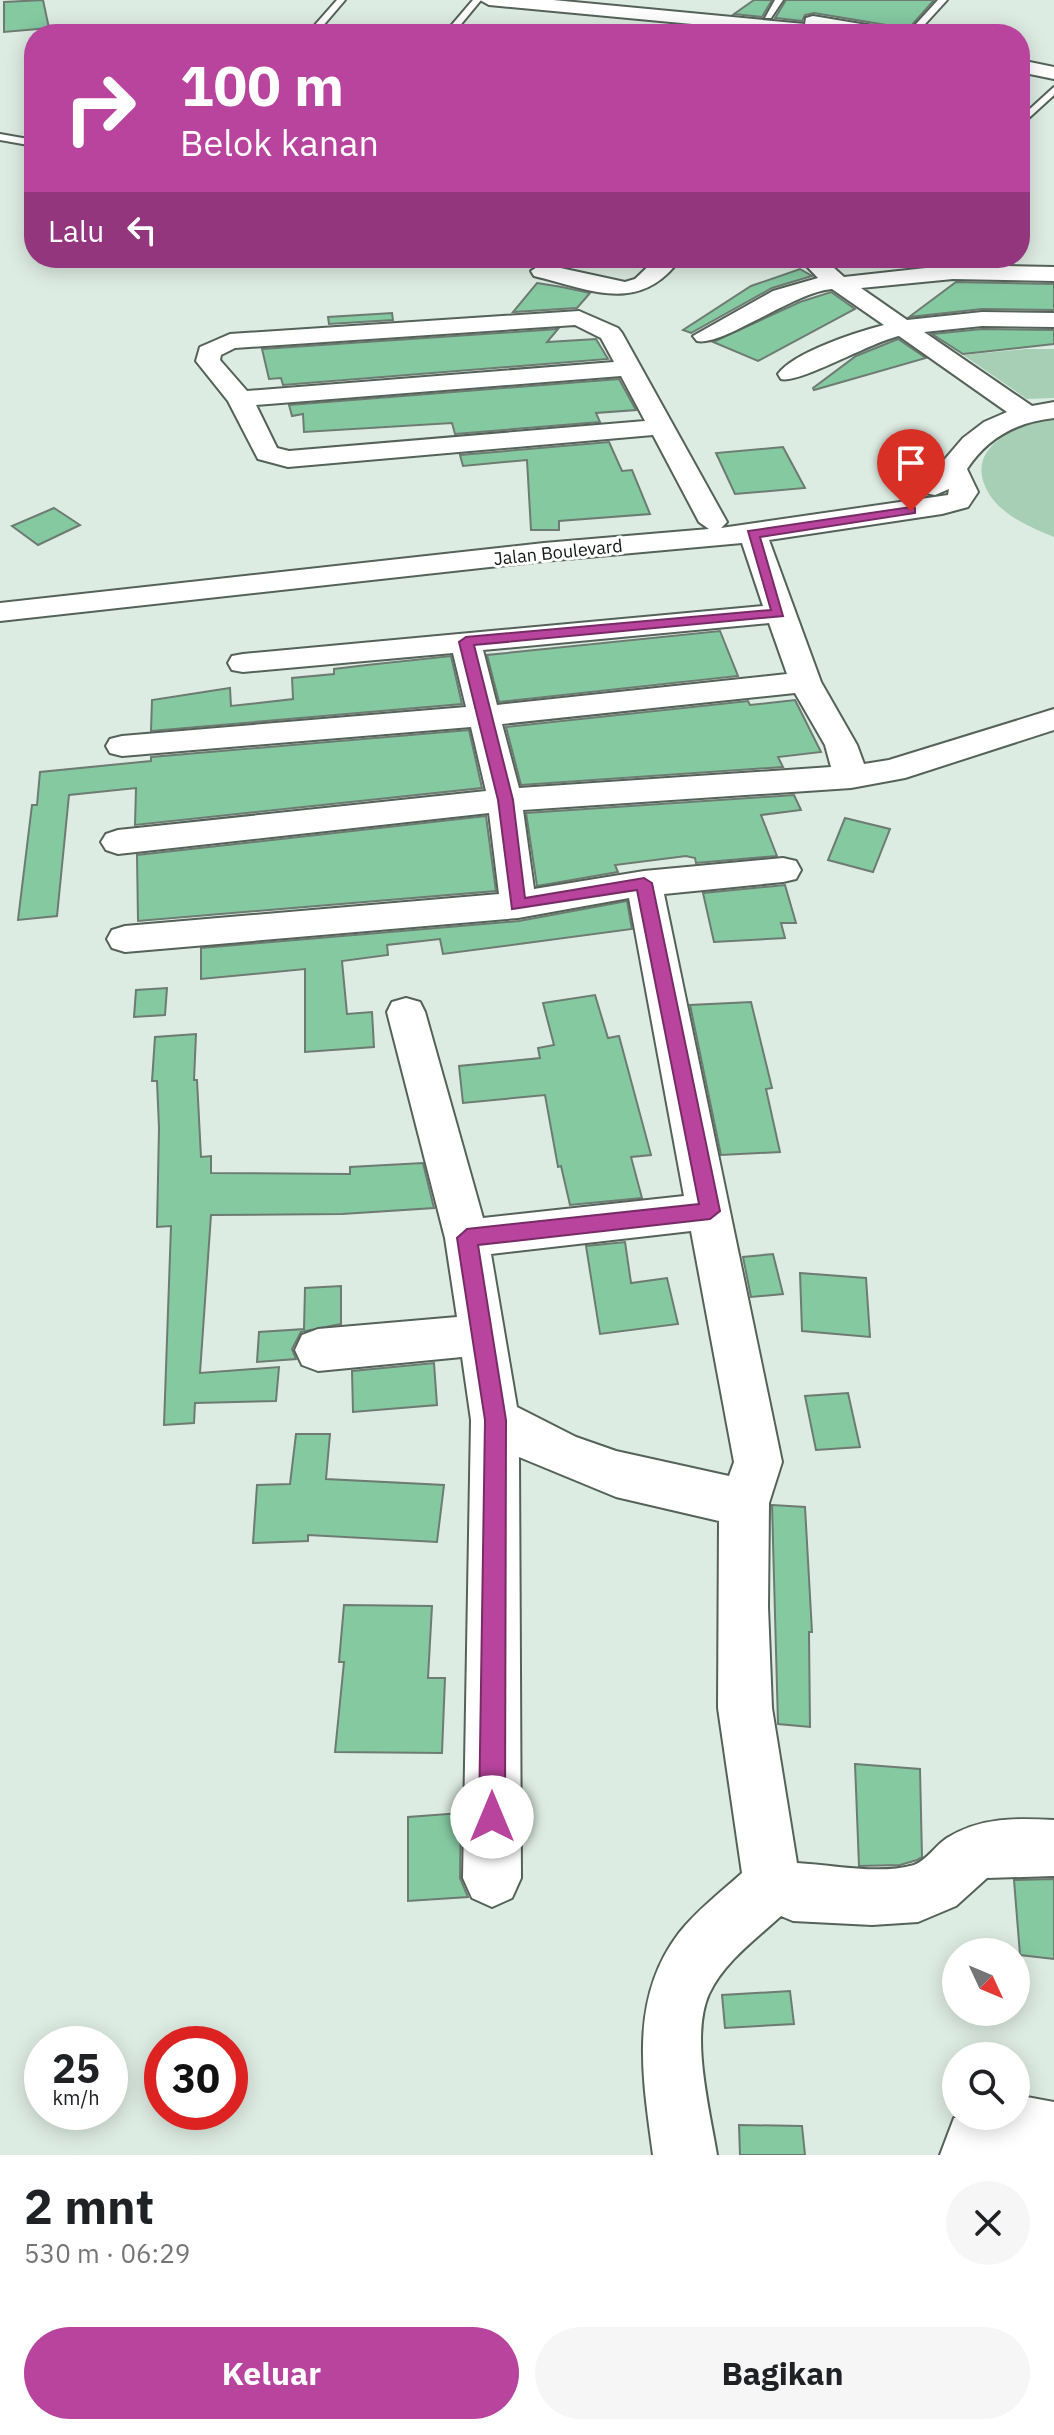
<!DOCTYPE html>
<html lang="id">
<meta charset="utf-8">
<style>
body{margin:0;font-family:"IBM Plex Sans",sans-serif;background:#f6f6f6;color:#202124;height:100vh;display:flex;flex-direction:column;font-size:30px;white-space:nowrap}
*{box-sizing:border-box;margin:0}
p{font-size:26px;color:#757577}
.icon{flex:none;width:44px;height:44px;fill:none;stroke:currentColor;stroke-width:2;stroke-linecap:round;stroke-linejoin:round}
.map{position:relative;height:2155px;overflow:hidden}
.panel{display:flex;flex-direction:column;background:#fff;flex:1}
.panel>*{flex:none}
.guide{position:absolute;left:24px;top:24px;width:1006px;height:244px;border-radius:32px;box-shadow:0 4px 20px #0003;background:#b8449d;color:#fff;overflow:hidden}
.needle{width:52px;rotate:134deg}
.buttons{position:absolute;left:942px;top:1938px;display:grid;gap:16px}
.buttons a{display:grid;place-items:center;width:88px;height:88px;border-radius:50%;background:#fff;box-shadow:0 4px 20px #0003;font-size:40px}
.speed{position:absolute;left:24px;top:2026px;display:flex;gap:16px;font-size:40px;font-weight:700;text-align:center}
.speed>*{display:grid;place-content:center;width:104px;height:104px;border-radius:50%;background:#fff;box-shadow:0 4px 20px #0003;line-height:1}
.speed small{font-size:20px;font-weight:400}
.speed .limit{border:12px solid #d22;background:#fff;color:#111}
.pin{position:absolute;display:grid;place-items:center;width:68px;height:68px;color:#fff;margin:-82px -34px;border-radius:50% 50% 50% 0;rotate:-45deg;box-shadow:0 0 8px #0007}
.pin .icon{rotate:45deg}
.me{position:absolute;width:88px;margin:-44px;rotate:0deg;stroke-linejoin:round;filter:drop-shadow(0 0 6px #0008)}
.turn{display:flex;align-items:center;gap:28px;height:168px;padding:0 24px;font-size:36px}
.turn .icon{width:104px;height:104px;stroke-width:2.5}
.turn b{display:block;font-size:56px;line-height:68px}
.then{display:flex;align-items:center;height:76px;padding:0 24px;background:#0003;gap:16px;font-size:30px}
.round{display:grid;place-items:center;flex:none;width:84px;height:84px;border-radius:42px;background:#f6f6f6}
.head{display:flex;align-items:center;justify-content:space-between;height:136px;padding:0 24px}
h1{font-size:48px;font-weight:800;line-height:60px}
.button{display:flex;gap:16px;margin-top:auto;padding:16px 24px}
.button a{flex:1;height:92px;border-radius:48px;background:#b8449d;color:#fff;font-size:32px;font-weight:800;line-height:92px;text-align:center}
.button a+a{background:#f6f6f6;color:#202124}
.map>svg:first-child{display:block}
.green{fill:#a7cfb6}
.building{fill:#85c9a1;stroke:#6d7b72;stroke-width:2}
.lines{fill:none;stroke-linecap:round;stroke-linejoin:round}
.service-casing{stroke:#546259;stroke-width:4}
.minor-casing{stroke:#546259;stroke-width:4}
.trunk-casing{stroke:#546259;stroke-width:4}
.service{fill:#fff;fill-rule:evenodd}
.minor{fill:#fff;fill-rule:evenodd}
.trunk{fill:#fff;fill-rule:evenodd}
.route{fill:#b8449d;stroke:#782c66;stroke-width:2}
.labels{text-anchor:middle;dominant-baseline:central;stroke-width:6;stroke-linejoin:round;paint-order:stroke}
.far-street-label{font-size:18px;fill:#131815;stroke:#fff}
</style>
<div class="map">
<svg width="1054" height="2155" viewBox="0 0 1054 2155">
<rect width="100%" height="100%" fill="#ddece3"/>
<g class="green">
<polygon points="1026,349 1054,349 1054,398 1027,399 963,355"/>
<path d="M1054 419V537C1029 527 996 513 985 486 967 444 1022 423 1054 419Z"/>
</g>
<g class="building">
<polygon points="43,0 49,28 4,32 4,2"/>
<polygon points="754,0 772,0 762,17 734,14"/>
<polygon points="786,0 934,0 904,34 897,34 886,25 814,13 805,15 802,21 775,18"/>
<polygon points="800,269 812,276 772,288 691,333 683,330 751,286"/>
<polygon points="956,282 1054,284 1054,310 982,309 909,317"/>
<polygon points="537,283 562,287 590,293 577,308 513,312"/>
<polygon points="831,292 855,309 758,361 713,342 800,302"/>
<polygon points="392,313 393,320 329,324 328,317"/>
<polygon points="558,329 547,342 596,339 608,359 283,385 281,378 269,379 262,349"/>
<polygon points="982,329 1054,330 1054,344 963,354 932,334"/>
<polygon points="898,339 926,358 814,390 813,388 856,356"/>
<polygon points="619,379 636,410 596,413 600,422 455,434 452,423 304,432 303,414 292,416 289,405"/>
<polygon points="609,442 622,471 632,470 650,514 559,521 559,530 531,530 527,460 463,466 460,455"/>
<polygon points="783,447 805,488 735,494 716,453"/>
<polygon points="54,508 80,525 38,545 12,526"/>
<polygon points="720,631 738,676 499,702 487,655"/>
<polygon points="451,656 462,704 151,731 152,700 230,688 231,706 293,699 292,678 334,674 334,669 367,665"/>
<polygon points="795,700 821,752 778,757 783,767 521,785 506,727 748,701 750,705"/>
<polygon points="469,730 482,788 135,825 136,788 69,795 57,916 18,920 32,805 37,805 40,772 151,761 151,757"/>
<polygon points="794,795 801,810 761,815 777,856 696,863 695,858 686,856 615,865 618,872 537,886 526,813"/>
<polygon points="486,816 496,891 138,921 137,855"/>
<polygon points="845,818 890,829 873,872 828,860"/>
<polygon points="785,885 796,923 781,923 785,938 714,942 703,893"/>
<polygon points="627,901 632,929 443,954 440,939 387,945 388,955 342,961 347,1014 372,1012 374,1047 305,1052 305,969 201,979 201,948 519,921"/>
<polygon points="167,988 165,1015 134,1017 136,990"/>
<polygon points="595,995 608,1038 619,1036 651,1155 631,1157 642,1198 570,1205 561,1166 558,1167 545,1095 463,1103 459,1066 540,1058 538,1048 554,1045 543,1003"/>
<polygon points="751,1002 772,1088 766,1089 780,1152 721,1155 690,1005"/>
<polygon points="196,1034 194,1080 197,1080 201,1157 211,1156 211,1173 350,1174 350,1167 423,1163 434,1208 342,1214 211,1215 200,1373 279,1367 276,1401 195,1403 194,1423 164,1425 171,1226 157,1227 159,1128 157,1081 152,1081 155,1037"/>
<polygon points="625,1242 631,1283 667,1278 678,1324 600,1334 586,1246"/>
<polygon points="773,1254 783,1294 751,1297 743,1257"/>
<polygon points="800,1273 866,1278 870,1337 802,1331"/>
<polygon points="341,1286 341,1324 301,1332 292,1349 296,1359 257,1362 259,1332 304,1329 305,1288"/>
<polygon points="434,1363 437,1405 353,1412 352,1371"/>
<polygon points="848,1393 860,1447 816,1450 805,1396"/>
<polygon points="296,1434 330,1434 326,1479 444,1485 437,1542 308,1535 308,1541 253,1543 257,1485 290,1484"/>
<polygon points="772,1505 805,1507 812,1632 809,1632 810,1727 778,1724"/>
<polygon points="344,1605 432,1606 428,1678 445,1678 442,1753 335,1752 344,1662 339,1662"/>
<polygon points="855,1764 920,1769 922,1857 917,1860 900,1865 859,1866"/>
<polygon points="461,1813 460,1878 468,1897 408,1901 408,1817"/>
<polygon points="1054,1879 1054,1959 1020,1955 1014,1880"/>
<polygon points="790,1991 794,2024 725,2028 722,1995"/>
<polygon points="739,2125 802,2126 805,2155 740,2155"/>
</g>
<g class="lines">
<defs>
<g id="service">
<polygon points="337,0 345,0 316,34 307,34"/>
<polygon points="473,0 481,0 453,34 444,34"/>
<polygon points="775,0 783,0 771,18 765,18"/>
<polygon points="938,0 947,0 916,34 907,34"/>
<polygon points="1054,87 1054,95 1020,126 1020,118"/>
<polygon points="0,134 34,140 34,146 0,140"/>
</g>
<g id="minor">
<path d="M657 258H681C640 315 591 290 534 276L531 271 542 264 625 282 635 279Z"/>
<path d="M799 258H823L844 277 953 265 1054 267V281L953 279 861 288 907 320 982 312 1054 313V327L982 326 924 332 1032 406 1054 402V418C1017 422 988 437 967 469L978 492 968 507 942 514 769 540 821 682 857 745 864 764 889 760 1054 709V730L905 778 851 788 523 810 534 889 644 871 783 858 796 861 801 870 796 879 783 882 664 894 782 1462 769 1503 768 1607 772 1708 797 1863C833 1865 879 1875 914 1865 926 1861 936 1845 947 1838 981 1817 1016 1818 1054 1820V1876L987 1878 956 1906 918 1922 872 1925 793 1921 781 1916C756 1939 724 1962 709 1994 690 2036 710 2111 717 2155H653C643 2079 628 2000 679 1933 696 1911 721 1892 742 1873L718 1708 719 1521 616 1497 519 1457 521 1878 512 1898 492 1907 472 1898 463 1878 471 1420 462 1357 318 1371 302 1365 295 1350 302 1335 318 1329 457 1317 445 1238 387 1012 392 1002 406 998 420 1002 425 1012 483 1218 684 1196 629 898 518 918 125 952 112 948 107 939 112 930 125 926 499 894 489 813 118 854 106 850 101 842 106 834 118 830 486 791 471 727 122 756 110 753 106 746 110 739 122 736 466 707 453 653 243 672 232 670 228 663 232 656 243 654 763 606 742 543 544 561 0 621V603L544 543 709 529 699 522 653 435 288 467 258 459 228 401 196 361 200 347 230 334 579 311 618 328 622 333 727 522 721 528 948 495 949 489 935 495 925 493 921 487 963 438 984 422 1007 412 899 336C871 342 799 384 781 379L778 374C794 352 857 332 884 325L832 289C794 292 722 347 697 341L693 336 773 291 818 278ZM575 325 601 338 614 362 247 391 220 360 221 355 235 348ZM621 376 645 421 289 451 277 448 256 405ZM769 623 787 674 497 705 483 650ZM795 693 825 745 831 767 519 788 502 724ZM691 1231 734 1462 729 1476 616 1451 576 1437 517 1407 491 1254Z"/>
<polygon points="1016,2095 1054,2102 1054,2155 940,2155 954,2118 1016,2116"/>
</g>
<g id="trunk">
<polygon points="480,0 553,0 805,24 806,18 813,16 885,28 894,34 798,34 489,5"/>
<polygon points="1020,60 1054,67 1054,79 1020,72"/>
</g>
</defs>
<use href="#service" class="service-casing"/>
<use href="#minor" class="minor-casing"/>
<use href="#trunk" class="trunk-casing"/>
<use href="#service" class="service"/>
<use href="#minor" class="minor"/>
<use href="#trunk" class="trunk"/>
</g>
<polygon class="route" points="911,507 915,508 915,513 760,537 783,616 474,645 513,800 525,898 644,878 652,883 720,1211 710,1219 478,1245 506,1420 505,1817 501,1826 492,1830 483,1826 479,1817 485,1420 457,1238 467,1229 699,1204 637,890 512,909 498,800 459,642 466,637 771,610 748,531"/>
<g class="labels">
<g class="far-street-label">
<text transform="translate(558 552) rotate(-6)">Jalan Boulevard</text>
</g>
</g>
</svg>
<div class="buttons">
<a><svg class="needle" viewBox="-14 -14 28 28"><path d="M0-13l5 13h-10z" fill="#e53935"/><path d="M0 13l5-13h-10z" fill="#757577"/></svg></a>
<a><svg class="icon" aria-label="search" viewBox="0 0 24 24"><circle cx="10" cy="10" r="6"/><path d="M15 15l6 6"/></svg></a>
</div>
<div class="speed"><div>25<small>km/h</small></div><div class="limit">30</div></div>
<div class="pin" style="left:911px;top:511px;background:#d93025"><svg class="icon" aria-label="arrive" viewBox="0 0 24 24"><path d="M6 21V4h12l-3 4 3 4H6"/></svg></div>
<svg class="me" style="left:492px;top:1817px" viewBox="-20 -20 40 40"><circle r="19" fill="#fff"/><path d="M0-13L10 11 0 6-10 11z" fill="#b8449d"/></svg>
<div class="guide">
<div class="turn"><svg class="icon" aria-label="right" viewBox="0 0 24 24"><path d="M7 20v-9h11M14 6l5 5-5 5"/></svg><div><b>100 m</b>Belok kanan</div></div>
<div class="then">Lalu<svg class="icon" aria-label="left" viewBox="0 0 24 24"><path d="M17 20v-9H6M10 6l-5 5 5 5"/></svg></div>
</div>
</div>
<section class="panel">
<div class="head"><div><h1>2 mnt</h1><p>530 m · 06:29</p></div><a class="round"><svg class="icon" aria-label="close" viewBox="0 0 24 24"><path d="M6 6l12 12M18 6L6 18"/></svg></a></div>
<div class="button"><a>Keluar</a><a>Bagikan</a></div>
</section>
